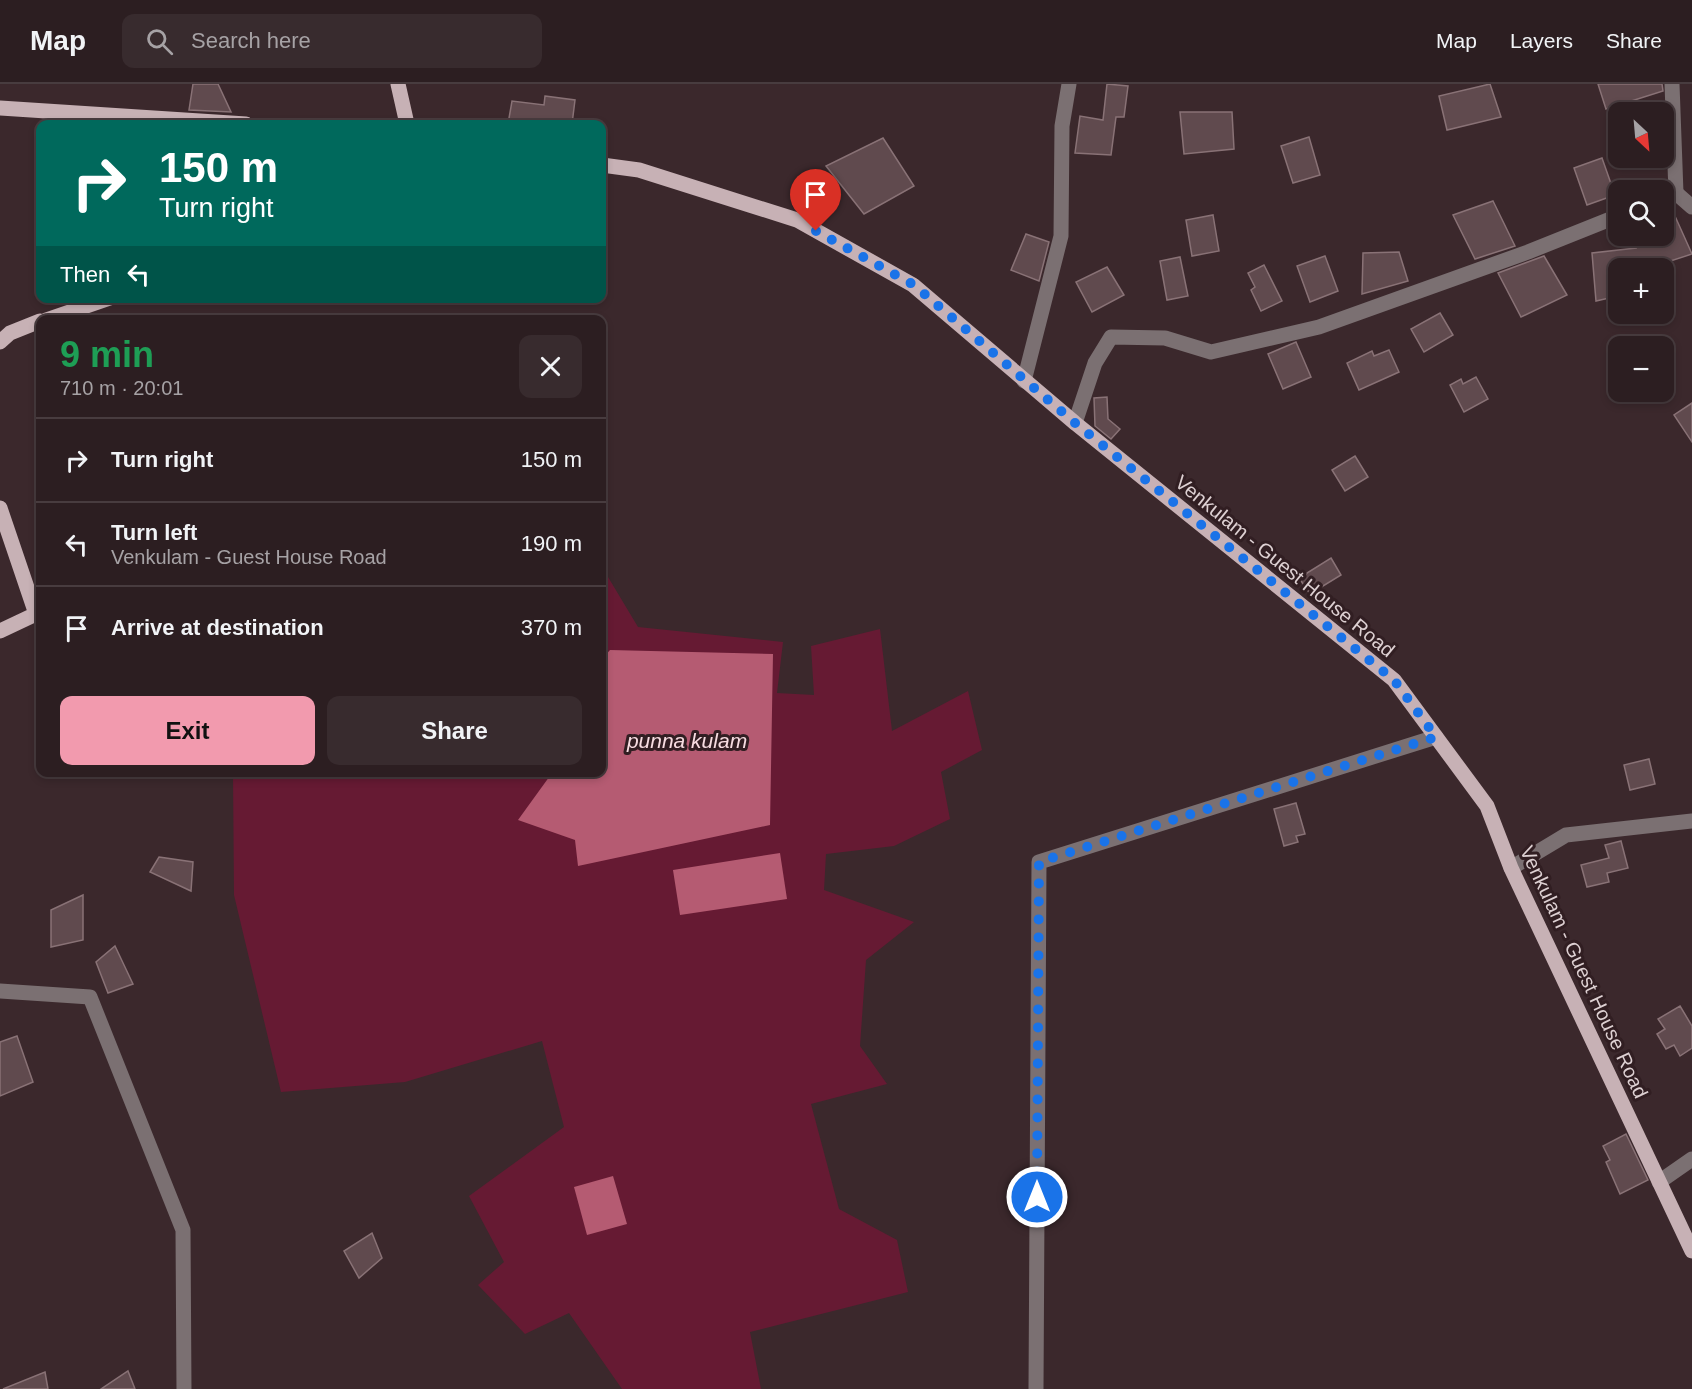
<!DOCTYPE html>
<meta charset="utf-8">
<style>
body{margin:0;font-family:Arial,sans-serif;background:#382b2e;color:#f1f3f6;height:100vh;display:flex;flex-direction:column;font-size:22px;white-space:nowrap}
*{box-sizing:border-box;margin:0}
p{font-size:20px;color:#a6a2a5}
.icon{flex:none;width:33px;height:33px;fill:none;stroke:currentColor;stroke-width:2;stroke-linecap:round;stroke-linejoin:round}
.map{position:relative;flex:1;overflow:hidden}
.side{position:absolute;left:36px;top:231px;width:570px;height:462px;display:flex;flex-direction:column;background:#2c1e21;border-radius:12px;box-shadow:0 3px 9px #0003,0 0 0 2px #483c3f}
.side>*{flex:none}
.guide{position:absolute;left:36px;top:36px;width:570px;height:183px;border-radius:12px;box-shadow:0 3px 9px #0003,0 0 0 2px #483c3f;background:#00695c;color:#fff;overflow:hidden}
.needle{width:39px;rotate:154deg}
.controls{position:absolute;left:1608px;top:18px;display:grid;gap:12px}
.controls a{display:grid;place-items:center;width:66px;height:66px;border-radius:12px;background:#2c1e21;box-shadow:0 3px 9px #0003,0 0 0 2px #483c3f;font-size:30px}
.pin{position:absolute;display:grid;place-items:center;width:51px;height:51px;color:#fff;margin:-62px -26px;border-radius:50% 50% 50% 0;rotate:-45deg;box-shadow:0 0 6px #0007}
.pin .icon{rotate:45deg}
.me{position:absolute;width:66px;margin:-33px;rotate:0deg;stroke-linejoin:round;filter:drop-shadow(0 0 4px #0008)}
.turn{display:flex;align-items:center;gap:21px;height:126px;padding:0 24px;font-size:27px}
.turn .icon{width:78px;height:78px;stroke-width:2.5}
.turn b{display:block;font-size:42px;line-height:51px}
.then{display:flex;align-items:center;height:57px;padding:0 24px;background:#0003;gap:12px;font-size:22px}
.round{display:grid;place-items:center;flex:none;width:63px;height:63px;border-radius:12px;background:#382b2e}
.overview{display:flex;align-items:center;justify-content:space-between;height:102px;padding:0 24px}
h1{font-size:36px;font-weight:800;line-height:45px;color:#1e9e55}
.primary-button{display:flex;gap:12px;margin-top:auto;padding:12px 24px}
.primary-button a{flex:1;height:69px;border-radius:12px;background:#f29aae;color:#111;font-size:24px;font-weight:800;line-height:69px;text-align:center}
.primary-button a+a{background:#382b2e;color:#f1f3f6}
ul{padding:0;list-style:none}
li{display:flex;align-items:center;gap:18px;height:84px;padding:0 24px;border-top:2px solid #483c3f}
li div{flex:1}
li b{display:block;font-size:22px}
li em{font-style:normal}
header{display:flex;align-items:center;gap:36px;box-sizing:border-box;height:84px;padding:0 30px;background:#2c1e21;border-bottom:2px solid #483c3f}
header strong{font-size:28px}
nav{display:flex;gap:33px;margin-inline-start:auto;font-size:21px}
.search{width:420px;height:54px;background:#382b2e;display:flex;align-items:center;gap:15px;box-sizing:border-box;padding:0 21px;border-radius:12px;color:#a6a2a5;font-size:22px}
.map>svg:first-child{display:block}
.green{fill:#661a33}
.water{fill:#b55b72}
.building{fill:#604a4e;stroke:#897276;stroke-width:1.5}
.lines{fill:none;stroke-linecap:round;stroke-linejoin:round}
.minor{stroke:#7b7072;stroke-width:15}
.major{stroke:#c7b1b5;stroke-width:15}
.route{stroke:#1a73e8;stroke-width:10;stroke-dasharray:0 18}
.labels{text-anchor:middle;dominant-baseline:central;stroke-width:6;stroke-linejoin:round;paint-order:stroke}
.street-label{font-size:20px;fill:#ddd0d2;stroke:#311e22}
.water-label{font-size:21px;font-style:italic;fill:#f7dce1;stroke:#311e22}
</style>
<header>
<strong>Map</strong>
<div class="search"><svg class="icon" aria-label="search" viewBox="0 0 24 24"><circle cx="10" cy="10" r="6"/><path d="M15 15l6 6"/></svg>Search here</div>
<nav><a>Map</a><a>Layers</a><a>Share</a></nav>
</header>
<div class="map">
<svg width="1692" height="1305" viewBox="0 0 1692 1305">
<rect width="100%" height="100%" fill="#3b282c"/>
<polygon class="green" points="602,483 638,543 783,558 777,609 814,611 811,562 880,545 892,647 968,607 982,666 941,688 950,735 894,762 826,770 824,806 914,838 866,876 860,962 887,1000 811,1020 839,1125 897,1156 908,1208 750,1248 761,1305 622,1305 569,1229 525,1250 478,1201 504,1178 469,1112 564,1043 542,957 405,998 281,1008 234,811 233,689 602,688"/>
<g class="water">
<polygon points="610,566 773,570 770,741 578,782 575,756 518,736 552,689 602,688 602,575"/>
<polygon points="780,769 787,815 680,831 673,786"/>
<polygon points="613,1092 627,1140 587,1151 574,1103"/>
</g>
<g class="building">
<polygon points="193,0 218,0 231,28 189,26"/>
<polygon points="1107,0 1128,2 1124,33 1116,33 1111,71 1075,69 1080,32 1103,36"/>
<polygon points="1490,0 1501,33 1447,46 1439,12"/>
<polygon points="1598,0 1662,0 1663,7 1606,25"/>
<polygon points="545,12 575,16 572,40 508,40 512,17 544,21"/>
<polygon points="1180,28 1232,28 1234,65 1184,70"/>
<polygon points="1309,53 1320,91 1293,99 1281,62"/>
<polygon points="883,54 914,102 864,130 826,82"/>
<polygon points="1602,74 1615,111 1587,121 1574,84"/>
<polygon points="1493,117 1515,162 1475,175 1453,131"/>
<polygon points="1670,121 1692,170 1649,184 1618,184 1618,212 1596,217 1592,169 1636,164 1632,152 1664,152 1664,123"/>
<polygon points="1213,131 1219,167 1192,172 1186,136"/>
<polygon points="1026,150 1049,158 1039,197 1011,186"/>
<polygon points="1399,168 1408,197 1362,210 1363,169"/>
<polygon points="1325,172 1338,207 1310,218 1297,182"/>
<polygon points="1544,172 1567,211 1521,233 1498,189"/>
<polygon points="1180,173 1188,212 1167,216 1160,177"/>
<polygon points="1264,181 1282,217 1261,227 1251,206 1255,203 1248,189"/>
<polygon points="1107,183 1124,211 1092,228 1076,198"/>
<polygon points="1440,229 1453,251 1424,268 1411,245"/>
<polygon points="1296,258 1311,293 1283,305 1268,270"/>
<polygon points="1389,266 1399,288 1359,306 1347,279 1372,267 1374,272"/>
<polygon points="1476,293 1488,315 1464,328 1450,301 1461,295 1463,300"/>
<polygon points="1107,313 1108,335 1120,345 1111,355 1095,342 1094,314"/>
<polygon points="1692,319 1692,358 1674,331"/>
<polygon points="1355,372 1368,393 1345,407 1332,386"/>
<polygon points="1331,474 1341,491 1310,510 1299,494"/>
<polygon points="1649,675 1655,700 1630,706 1624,681"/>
<polygon points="1296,719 1305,750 1296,752 1298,758 1284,762 1274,725"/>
<polygon points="1621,757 1628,784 1607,789 1609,798 1587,803 1581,781 1609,774 1605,761"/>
<polygon points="159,773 193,778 191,807 150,788"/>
<polygon points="83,811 83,856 51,863 51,826"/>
<polygon points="115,862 133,900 108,909 96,878"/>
<polygon points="1680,922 1692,942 1692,964 1680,972 1674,961 1666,965 1657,950 1665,945 1658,935"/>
<polygon points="17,952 33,998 0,1012 0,958"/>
<polygon points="1626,1050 1648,1096 1620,1110 1606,1078 1610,1076 1603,1062"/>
<polygon points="372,1149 382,1174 359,1194 344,1167"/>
<polygon points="128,1287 135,1305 101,1305"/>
<polygon points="45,1288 48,1305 3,1305"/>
</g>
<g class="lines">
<g class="minor">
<polyline points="1672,0 1676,109"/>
<polyline points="1664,113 1676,109 1692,123"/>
<polyline points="1024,297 1061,152 1062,42 1069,0"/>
<polyline points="1075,339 1095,279 1111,253 1165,254 1211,268 1319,243 1528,168 1618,132"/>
<polyline points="1511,784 1566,751 1692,737"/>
<polyline points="0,907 90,913 183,1146 184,1305"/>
<polyline points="1659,1098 1692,1075"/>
<polyline points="1036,1305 1039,778 1436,653"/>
</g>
<g class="major">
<polyline points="398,0 407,40"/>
<polyline points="0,24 246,40"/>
<polyline points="602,81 639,86 797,136 913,201 1075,339 1394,596 1487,722 1511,784 1692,1167"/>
<polyline points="46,236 110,214"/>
<polyline points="0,258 10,249 40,237"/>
<polyline points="0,424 36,530 0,547"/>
</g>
</g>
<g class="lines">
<polyline class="route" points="816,147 914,201 1075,339 1394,596 1436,653 1039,778 1037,1113"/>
</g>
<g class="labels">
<g class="street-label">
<text transform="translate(1285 482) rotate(39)">Venkulam - Guest House Road</text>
<text transform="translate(1584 888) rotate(65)">Venkulam - Guest House Road</text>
</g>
<g class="water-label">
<text x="687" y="656">punna kulam</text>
</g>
</g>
</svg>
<div class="controls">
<a><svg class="needle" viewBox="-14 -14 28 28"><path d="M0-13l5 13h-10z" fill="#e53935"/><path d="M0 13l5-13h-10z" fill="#a6a2a5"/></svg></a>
<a><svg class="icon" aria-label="search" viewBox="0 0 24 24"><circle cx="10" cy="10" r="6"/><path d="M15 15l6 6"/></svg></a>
<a>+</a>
<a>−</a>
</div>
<div class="pin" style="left:816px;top:147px;background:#d93025"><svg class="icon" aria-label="arrive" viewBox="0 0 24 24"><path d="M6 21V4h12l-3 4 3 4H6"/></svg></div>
<svg class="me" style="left:1037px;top:1113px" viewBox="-20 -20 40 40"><circle r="17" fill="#1a73e8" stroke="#fff" stroke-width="3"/><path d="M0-11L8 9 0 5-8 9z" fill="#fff"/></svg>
<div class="guide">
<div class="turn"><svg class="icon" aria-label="right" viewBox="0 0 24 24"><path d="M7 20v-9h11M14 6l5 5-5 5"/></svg><div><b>150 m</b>Turn right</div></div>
<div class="then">Then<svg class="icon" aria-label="left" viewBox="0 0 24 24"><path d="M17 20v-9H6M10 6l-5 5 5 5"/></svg></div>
</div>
<section class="side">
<div class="overview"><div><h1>9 min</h1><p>710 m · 20:01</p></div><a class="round"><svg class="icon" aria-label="close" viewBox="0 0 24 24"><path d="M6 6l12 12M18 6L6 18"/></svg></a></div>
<ul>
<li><svg class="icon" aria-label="right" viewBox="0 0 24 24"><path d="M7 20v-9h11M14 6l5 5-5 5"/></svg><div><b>Turn right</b></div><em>150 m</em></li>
<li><svg class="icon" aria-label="left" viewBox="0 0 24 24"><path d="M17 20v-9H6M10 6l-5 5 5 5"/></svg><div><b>Turn left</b><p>Venkulam - Guest House Road</p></div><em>190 m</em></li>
<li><svg class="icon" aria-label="arrive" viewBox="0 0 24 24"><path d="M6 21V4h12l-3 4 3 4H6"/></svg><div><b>Arrive at destination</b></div><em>370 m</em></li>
</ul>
<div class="primary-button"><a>Exit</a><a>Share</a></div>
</section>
</div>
